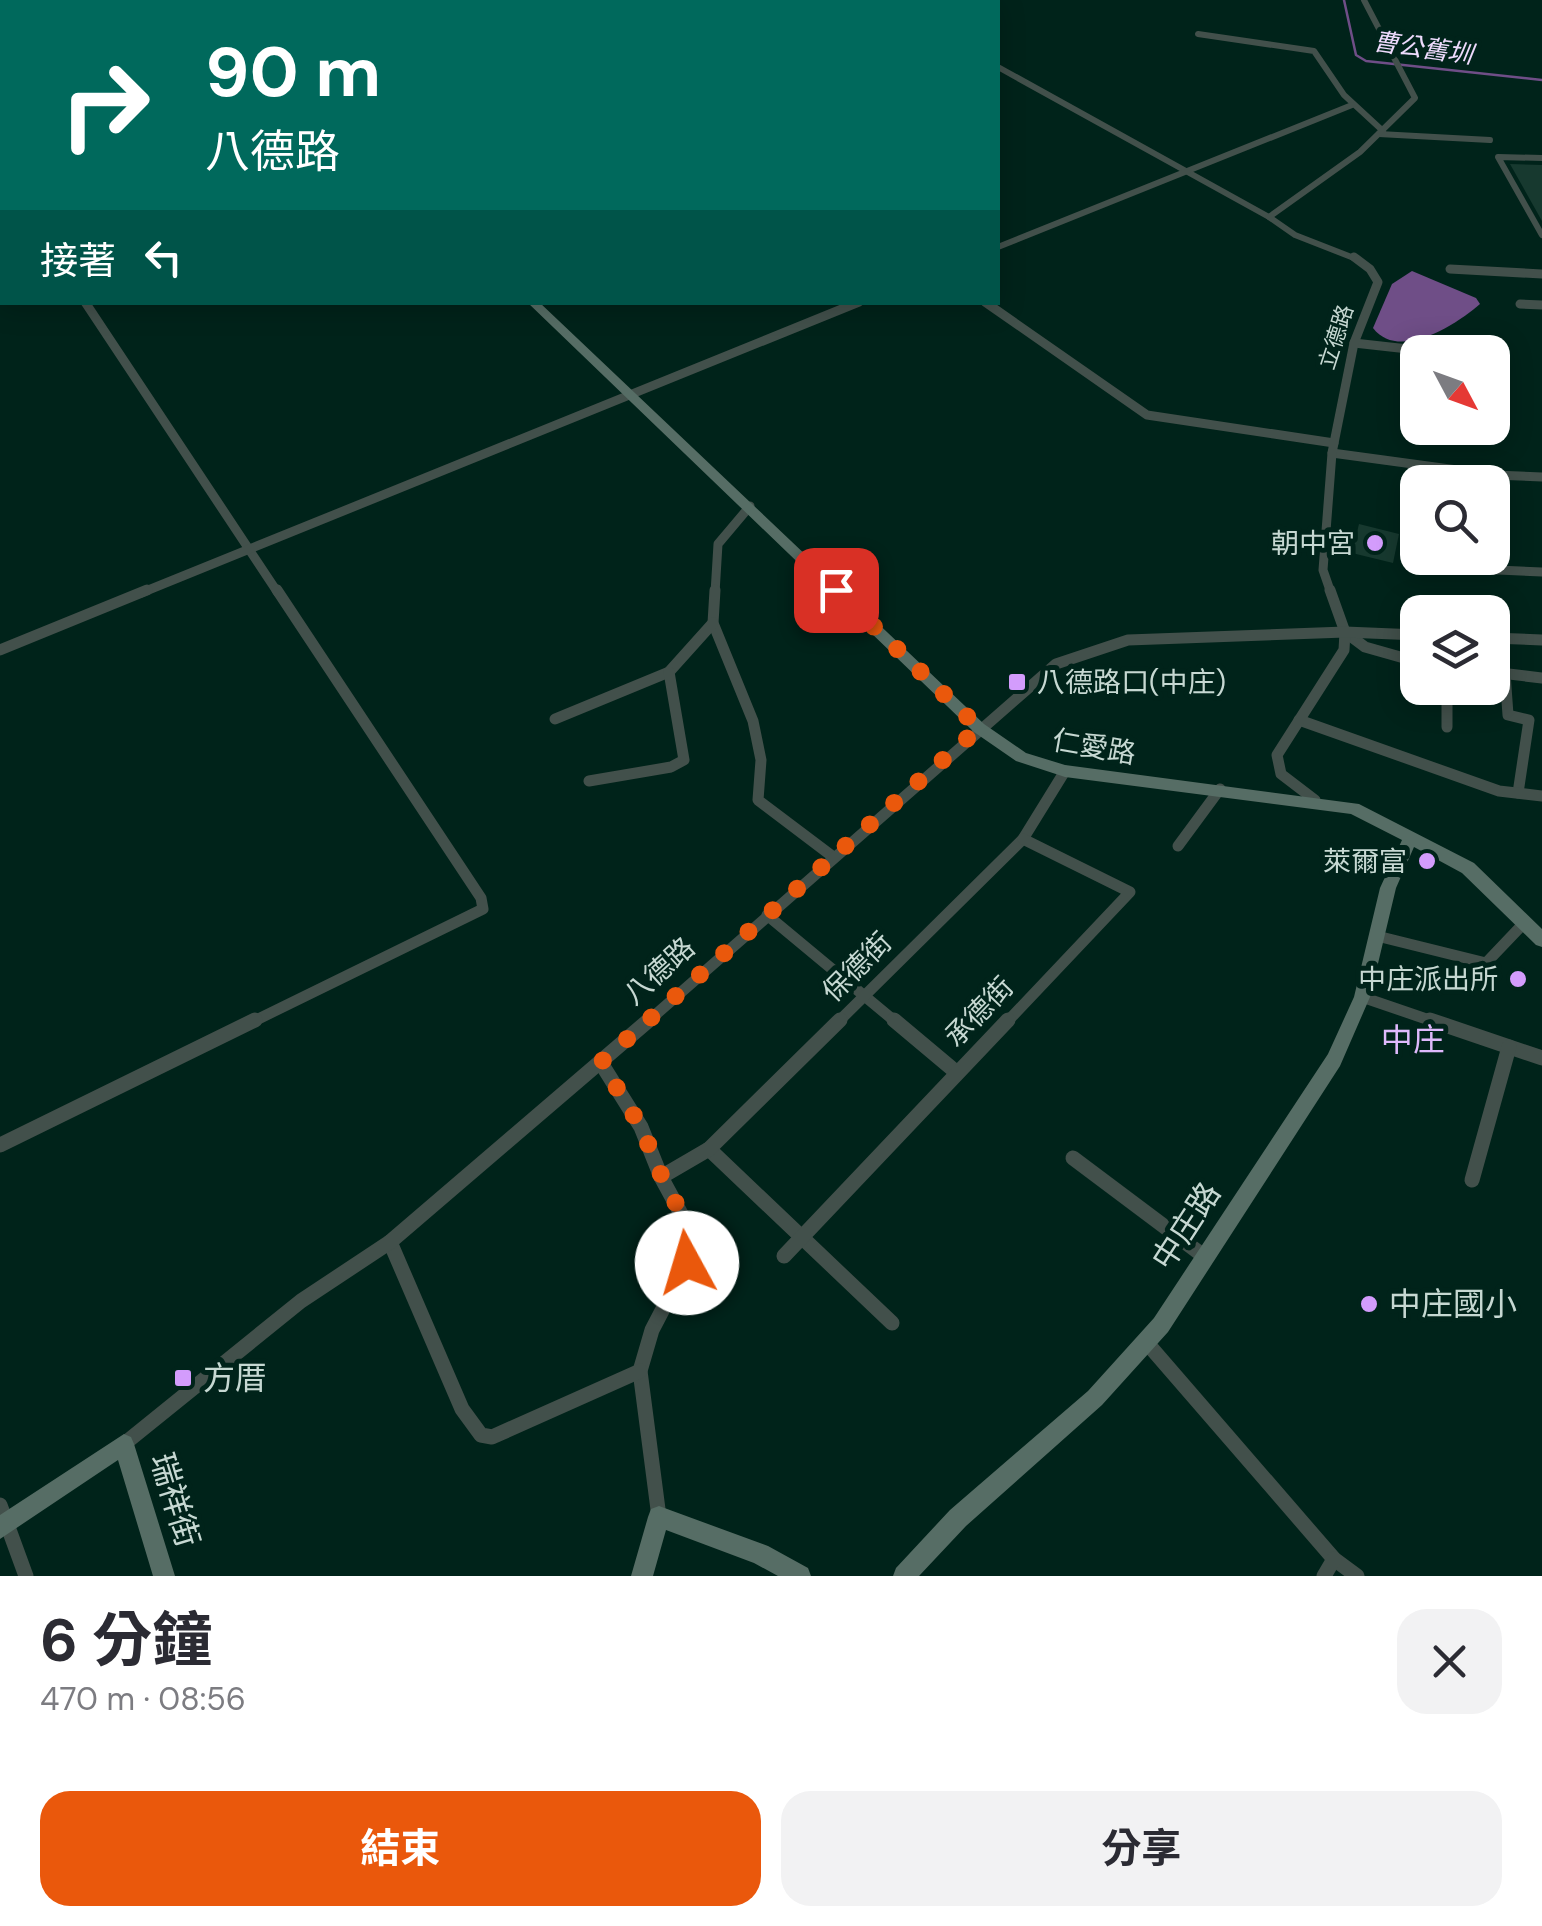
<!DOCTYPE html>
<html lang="zh-TW">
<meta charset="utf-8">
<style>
body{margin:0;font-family:"DM Sans","Noto Sans TC",sans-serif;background:#f2f2f3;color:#2b2b33;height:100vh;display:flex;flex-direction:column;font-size:38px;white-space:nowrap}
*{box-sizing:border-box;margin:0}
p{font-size:32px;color:#7c7c81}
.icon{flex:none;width:55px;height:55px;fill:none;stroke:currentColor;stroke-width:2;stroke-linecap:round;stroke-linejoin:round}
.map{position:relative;height:1576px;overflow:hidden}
.panel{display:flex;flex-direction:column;background:#fff;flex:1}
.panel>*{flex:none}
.hud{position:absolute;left:0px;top:0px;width:1000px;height:305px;box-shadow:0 5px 25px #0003;background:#00695c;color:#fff;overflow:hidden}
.needle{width:65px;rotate:131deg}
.tools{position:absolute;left:1400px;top:335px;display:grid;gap:20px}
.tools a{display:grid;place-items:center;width:110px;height:110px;border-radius:20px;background:#fff;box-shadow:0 5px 25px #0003;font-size:50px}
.pin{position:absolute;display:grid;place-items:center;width:85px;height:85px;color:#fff;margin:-42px;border-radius:20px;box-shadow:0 5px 15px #0006}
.me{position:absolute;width:110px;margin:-55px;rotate:354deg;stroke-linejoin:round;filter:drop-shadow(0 0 8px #0008)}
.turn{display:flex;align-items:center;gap:35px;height:210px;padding:0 40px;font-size:45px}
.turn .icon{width:130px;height:130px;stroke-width:2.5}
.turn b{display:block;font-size:70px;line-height:85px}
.then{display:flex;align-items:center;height:95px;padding:0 40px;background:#0003;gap:20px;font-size:38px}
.round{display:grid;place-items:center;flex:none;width:105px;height:105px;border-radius:30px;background:#f2f2f3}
.summary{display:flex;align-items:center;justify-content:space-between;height:170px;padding:0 40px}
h1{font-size:60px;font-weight:700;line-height:75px}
.cta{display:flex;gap:20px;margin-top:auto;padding:20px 40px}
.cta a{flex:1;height:115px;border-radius:30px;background:#ea580c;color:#fff;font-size:40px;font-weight:700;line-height:115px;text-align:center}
.cta a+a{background:#f2f2f3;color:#2b2b33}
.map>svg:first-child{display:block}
.water{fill:#6f4e87}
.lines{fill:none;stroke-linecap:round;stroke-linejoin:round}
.stream{stroke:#6f4e87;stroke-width:2.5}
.building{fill:#17392f}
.street-far3{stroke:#42504b;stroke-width:6}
.street-far2{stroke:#42504b;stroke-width:9}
.street-far1{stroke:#42504b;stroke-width:11}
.street{stroke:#42504b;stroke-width:15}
.secondary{fill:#566d65;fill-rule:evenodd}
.route{stroke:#ea580c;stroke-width:18;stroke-dasharray:0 32.4}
.poi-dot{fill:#d39cfc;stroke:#00231a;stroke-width:4}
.labels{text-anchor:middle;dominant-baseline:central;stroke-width:10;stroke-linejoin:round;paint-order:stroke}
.far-street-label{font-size:22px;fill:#c6d8d2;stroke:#00231a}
.far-water-label{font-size:25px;font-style:italic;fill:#eedbfd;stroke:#00231a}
.poi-label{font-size:28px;fill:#c6d8d2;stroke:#00231a;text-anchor:end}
.street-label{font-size:28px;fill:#c6d8d2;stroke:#00231a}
.quarter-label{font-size:32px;fill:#dfb9fc;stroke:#00231a}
.near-street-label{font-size:32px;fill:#c6d8d2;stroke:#00231a}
.near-poi-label{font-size:32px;fill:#c6d8d2;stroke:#00231a;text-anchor:start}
</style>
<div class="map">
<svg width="1542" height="1576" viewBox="0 0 1542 1576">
<rect width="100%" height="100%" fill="#00231a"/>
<path class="water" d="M1412 271 1476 298 1480 304C1457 324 1399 362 1373 328L1392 284Z"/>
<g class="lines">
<polyline class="stream" points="1344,0 1356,55 1366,61 1542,80"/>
</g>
<g class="building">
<polygon points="1510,164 1542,165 1542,221"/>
<polygon points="1359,524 1399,534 1393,563 1352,553"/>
</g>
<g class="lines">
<g class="street-far3">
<polyline points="1198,34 1314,51 1344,95 1383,131"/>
<polyline points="998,67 1269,217"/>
<polyline points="1379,134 1490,140"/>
<polyline points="1542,158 1498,157 1542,235"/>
<polyline points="0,181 2,185"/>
<polyline points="998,247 1352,105"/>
<polyline points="1359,260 1295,235 1269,217 1360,152 1415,98 1364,0"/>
</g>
<g class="street-far2">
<polyline points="1450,269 1542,274"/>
<polyline points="85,302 278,593"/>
<polyline points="985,302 1147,415 1334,443"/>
<polyline points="1520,304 1542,305"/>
<polyline points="1354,343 1435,352"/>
<polyline points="1332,453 1494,475 1542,477"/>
<polyline points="1452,568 1542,572"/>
<polyline points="141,593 859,302"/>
<polyline points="715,593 718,544 750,506"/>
<polyline points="1331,593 1323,570 1332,453 1354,343 1378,282 1370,269 1354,257"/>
</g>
<g class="street-far1">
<polyline points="715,590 713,623 753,721 761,760 758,800 832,856"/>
<polyline points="1345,632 1365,647 1418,662"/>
<polyline points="1492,638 1542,640"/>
<polyline points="0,650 147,590"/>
<polyline points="1492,672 1542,678"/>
<polyline points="1505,673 1508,715 1529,720 1518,793"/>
<polyline points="1447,688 1447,727"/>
<polyline points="555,719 669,672 713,623"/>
<polyline points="1299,720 1499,791 1542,796"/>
<polyline points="589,781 671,767 684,760 669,672"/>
<polyline points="1315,800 1281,774 1277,755 1344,650 1345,632 1330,590"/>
<polyline points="1178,846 1220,789"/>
<polyline points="767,915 897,1023"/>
<polyline points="1377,936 1486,963 1524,923"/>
<polyline points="1362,997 1438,1023"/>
<polyline points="250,1023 483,909 481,898 277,590"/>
<polyline points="646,1023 1056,664 1128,640 1345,632 1418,635"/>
<polyline points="837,1023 1023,839 1065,771"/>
<polyline points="1006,1023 1130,892 1023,839"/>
</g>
<g class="street">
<polyline points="894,1020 956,1072"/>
<polyline points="1430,1020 1542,1058"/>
<polyline points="601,1063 641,1127 661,1177 692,1234 687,1263 652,1330 640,1371 659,1517"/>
<polyline points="0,1145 255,1020"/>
<polyline points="709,1149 892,1323"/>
<polyline points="1073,1158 1205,1257"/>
<polyline points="661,1177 709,1149 840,1020"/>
<polyline points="1472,1180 1509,1047"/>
<polyline points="390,1242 462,1409 481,1435 492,1437 640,1371"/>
<polyline points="784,1256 1008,1020"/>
<polyline points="1147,1343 1334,1559 1357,1576"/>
<polyline points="124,1444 301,1301 390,1242 649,1020"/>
<polyline points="0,1505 26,1576"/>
<polyline points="1324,1576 1334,1559"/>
</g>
<g class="secondary">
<polygon points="52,0 61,0 59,2 50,2"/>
<polygon points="527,302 539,302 984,724 1026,753 1065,765 1359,804 1474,863 1542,929 1542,947 1536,945 1462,873 1414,847 1396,888 1370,997 1340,1066 1168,1332 1102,1405 966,1526 919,1576 893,1576 896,1568 950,1510 1088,1391 1154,1318 1328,1054 1354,997 1380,888 1402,840 1351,814 1065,777 1016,761 974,732"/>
<polygon points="124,1434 131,1437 134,1444 175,1576 153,1576 118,1460 0,1539 0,1515"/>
<polygon points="659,1506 768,1546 808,1568 811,1576 778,1576 754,1563 666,1530 653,1576 631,1576 648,1517 651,1509"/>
</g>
</g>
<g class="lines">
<polyline class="route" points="687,1263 692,1234 662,1177 641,1127 601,1062 979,728 836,590"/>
</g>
<g class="poi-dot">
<circle cx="1375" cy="543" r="10"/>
<rect x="1007" y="672" width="20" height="20" rx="5"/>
<circle cx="1427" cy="861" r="10"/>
<circle cx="1518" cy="979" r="10"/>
<circle cx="1369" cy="1304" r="10"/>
<rect x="173" y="1368" width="20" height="20" rx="5"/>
</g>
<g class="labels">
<g class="far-street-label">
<text transform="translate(1336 337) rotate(-72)">立德路</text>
</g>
<g class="far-water-label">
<text transform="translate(1423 48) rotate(8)">曹公舊圳</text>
</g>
<g class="poi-label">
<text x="1355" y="543">朝中宮</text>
<text x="1037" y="682" text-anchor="start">八德路口(中庄)</text>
<text x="1407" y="861">萊爾富</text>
<text x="1498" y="979">中庄派出所</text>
</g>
<g class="street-label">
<text transform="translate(1094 747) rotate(10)">仁愛路</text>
<text transform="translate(857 967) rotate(-45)">保德街</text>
<text transform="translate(659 971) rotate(-42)">八德路</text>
<text transform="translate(979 1012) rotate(-46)">承德街</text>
</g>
<g class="quarter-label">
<text x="1413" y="1040">中庄</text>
</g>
<g class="near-street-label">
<text transform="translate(1186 1226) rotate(-57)">中庄路</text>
<text transform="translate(175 1500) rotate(73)">瑞祥街</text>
</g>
<g class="near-poi-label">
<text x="1389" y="1304">中庄國小</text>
<text x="203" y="1378">方厝</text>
</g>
</g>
</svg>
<div class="tools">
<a><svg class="needle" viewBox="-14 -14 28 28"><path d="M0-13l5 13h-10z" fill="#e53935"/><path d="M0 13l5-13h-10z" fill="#7c7c81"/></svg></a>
<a><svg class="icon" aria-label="search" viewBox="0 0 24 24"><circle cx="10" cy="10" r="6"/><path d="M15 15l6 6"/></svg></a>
<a><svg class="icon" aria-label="layers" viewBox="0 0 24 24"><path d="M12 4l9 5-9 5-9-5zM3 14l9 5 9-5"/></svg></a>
</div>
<div class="pin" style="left:836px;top:590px;background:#d93025"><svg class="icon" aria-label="arrive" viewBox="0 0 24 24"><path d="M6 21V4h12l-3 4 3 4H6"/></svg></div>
<svg class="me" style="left:687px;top:1263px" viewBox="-20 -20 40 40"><circle r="19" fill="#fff"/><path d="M0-13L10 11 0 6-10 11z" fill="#ea580c"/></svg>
<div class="hud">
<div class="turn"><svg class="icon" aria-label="right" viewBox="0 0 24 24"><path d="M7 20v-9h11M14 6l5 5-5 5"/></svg><div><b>90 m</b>八德路</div></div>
<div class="then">接著<svg class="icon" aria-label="left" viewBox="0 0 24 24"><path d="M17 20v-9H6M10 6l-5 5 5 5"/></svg></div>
</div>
</div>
<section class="panel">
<div class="summary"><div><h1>6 分鐘</h1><p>470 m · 08:56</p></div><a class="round"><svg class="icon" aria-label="close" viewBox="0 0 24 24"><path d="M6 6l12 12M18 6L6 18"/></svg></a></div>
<div class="cta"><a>結束</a><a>分享</a></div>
</section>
